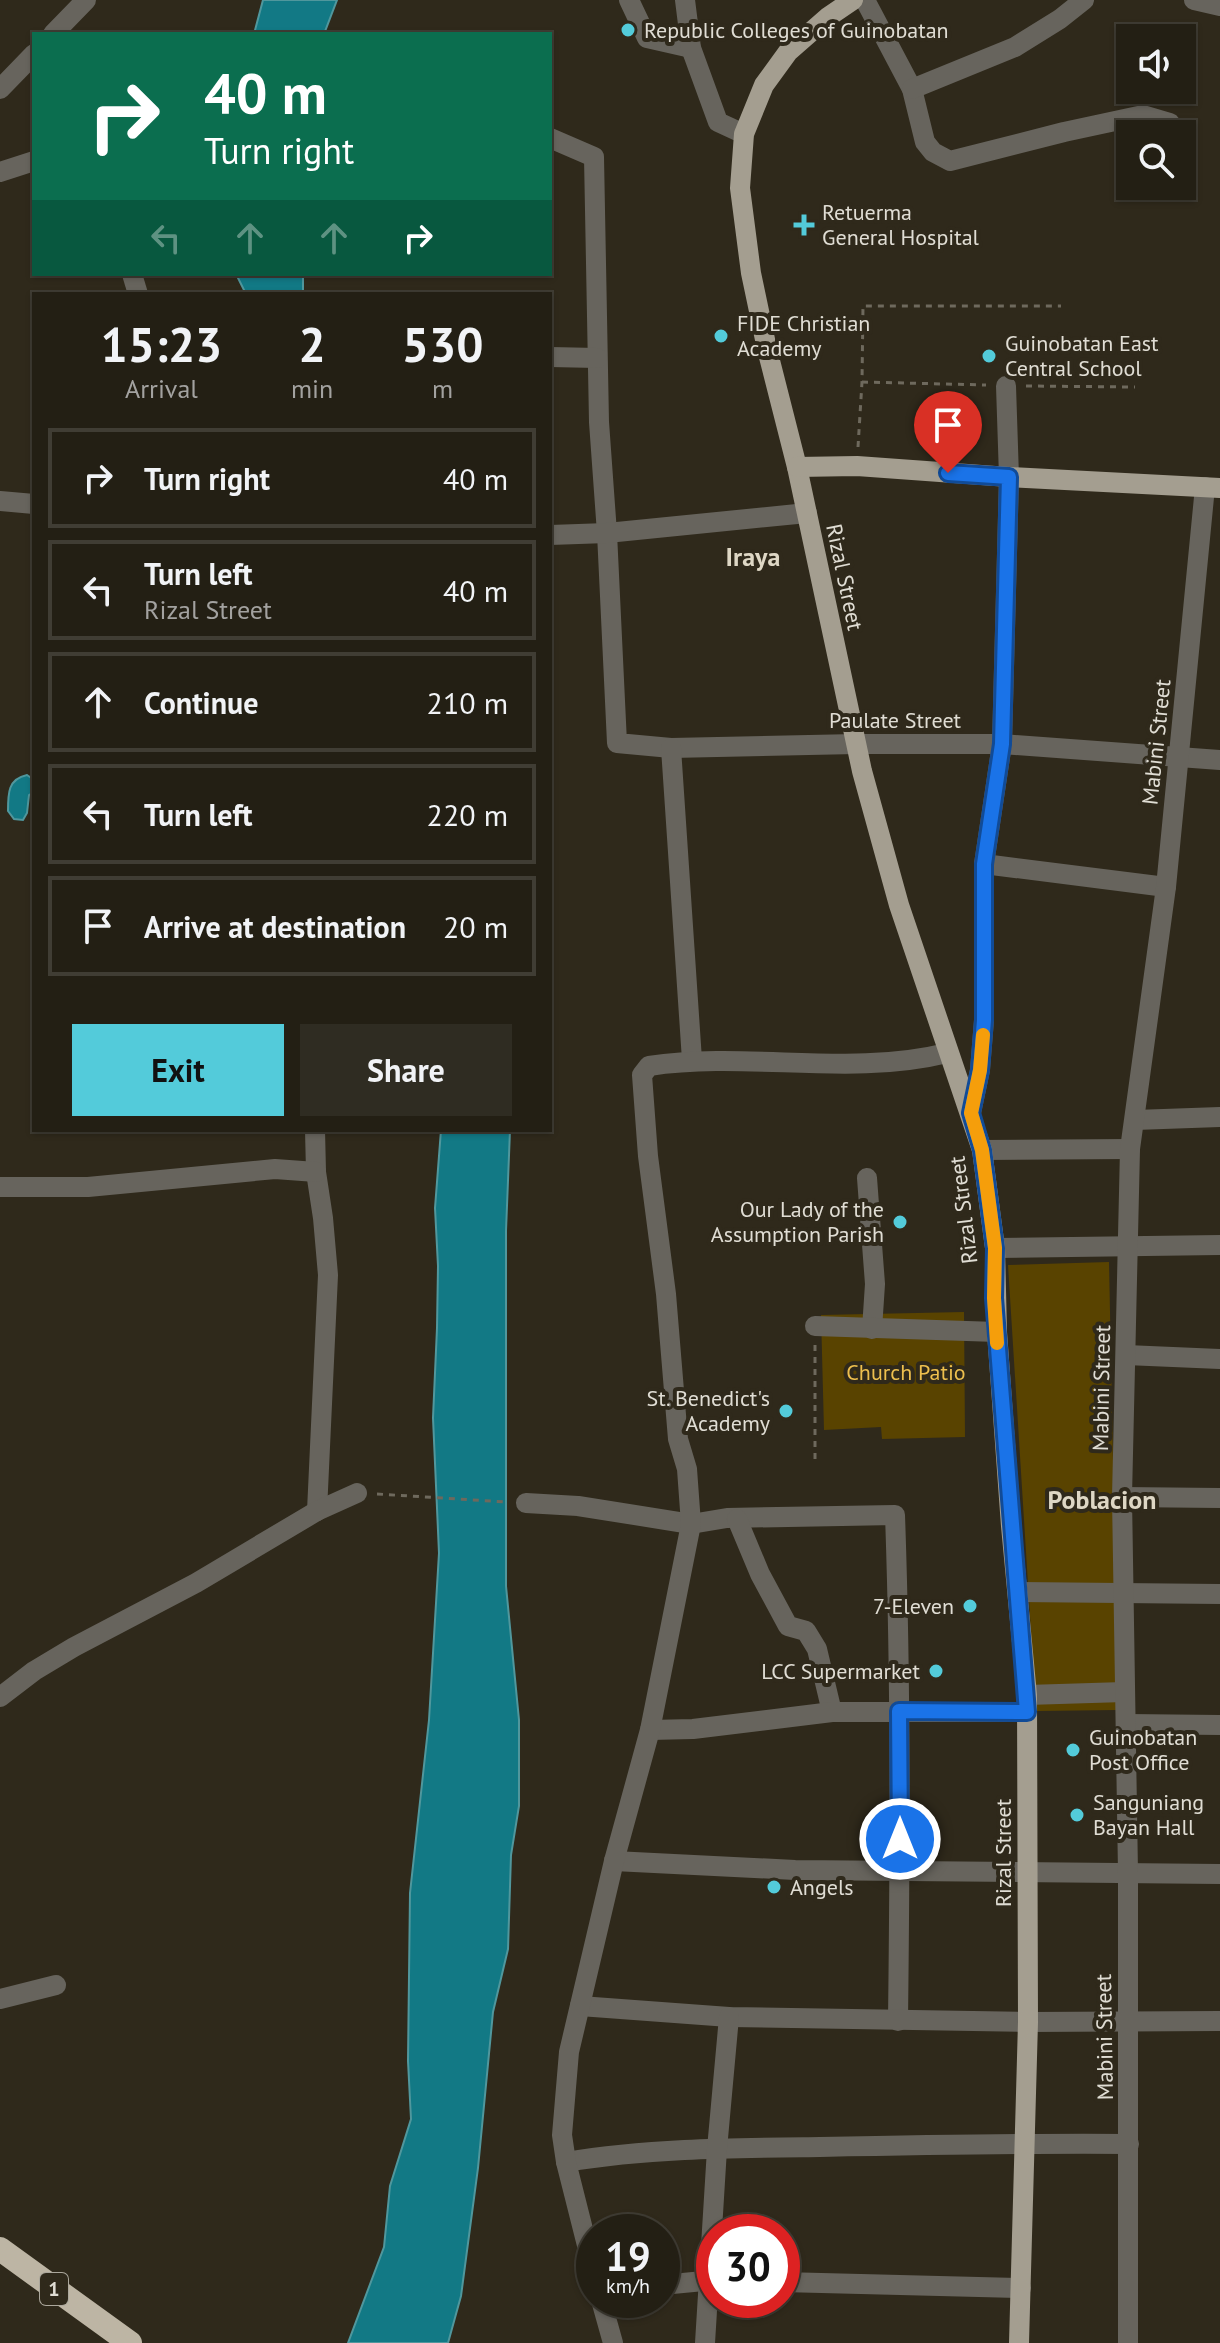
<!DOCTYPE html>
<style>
body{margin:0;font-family:"PT Sans",sans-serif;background:#2f2c22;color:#f1f3f6;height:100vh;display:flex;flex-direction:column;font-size:30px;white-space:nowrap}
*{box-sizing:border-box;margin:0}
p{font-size:26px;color:#a3a2a0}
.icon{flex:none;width:44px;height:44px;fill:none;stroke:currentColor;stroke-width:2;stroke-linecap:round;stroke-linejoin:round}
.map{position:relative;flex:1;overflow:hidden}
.side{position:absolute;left:32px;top:292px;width:520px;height:840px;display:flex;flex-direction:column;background:#231f14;border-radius:0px;box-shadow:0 2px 6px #0004,0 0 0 2px #403d34}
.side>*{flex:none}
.banner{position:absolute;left:32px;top:32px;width:520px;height:244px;border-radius:0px;box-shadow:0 2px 6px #0004,0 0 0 2px #403d34;background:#0b6e4f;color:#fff;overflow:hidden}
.tools{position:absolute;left:1116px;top:24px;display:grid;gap:16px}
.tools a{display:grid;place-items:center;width:80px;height:80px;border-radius:0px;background:#231f14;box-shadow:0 2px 6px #0004,0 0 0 2px #403d34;font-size:40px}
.speed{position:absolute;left:576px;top:2214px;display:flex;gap:16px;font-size:40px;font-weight:700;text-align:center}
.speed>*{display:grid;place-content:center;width:104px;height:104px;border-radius:50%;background:#231f14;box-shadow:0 2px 6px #0004,0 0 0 2px #403d34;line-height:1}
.speed small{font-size:20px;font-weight:400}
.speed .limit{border:12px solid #d22;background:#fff;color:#111}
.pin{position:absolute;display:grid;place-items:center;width:68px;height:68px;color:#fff;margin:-82px -34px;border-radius:50% 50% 50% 0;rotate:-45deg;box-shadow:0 0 8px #0007}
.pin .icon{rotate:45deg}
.me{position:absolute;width:88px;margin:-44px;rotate:0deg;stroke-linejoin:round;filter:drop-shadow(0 0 6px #0008)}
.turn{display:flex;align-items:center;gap:28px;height:168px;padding:0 40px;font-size:36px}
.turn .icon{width:104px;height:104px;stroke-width:2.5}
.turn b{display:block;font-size:56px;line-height:68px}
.lanes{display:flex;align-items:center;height:76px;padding:0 40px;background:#0003;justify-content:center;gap:40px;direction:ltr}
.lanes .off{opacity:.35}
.eta{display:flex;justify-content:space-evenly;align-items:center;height:136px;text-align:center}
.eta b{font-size:48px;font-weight:800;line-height:56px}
.cta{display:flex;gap:16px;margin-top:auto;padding:16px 40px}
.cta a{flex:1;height:92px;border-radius:0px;background:#53cbda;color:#111;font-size:32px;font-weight:800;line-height:92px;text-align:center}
.cta a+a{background:#2f2c22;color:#f1f3f6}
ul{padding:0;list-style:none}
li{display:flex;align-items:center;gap:24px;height:100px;margin:0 16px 12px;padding:0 24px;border:4px solid #403d34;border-radius:0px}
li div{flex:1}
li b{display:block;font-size:30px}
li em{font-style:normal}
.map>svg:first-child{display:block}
.green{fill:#594300}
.water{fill:#127985;stroke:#50979d;stroke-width:2}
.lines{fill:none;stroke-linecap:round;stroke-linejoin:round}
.path{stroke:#6e695d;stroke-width:3;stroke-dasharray:6 6;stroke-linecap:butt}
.minor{stroke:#67645d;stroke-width:20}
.major{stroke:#a49e90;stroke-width:20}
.highway{stroke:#bdb5a4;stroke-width:24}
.route-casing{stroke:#114b97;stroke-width:20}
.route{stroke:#1a73e8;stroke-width:14}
.slow{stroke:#f59e0b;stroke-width:14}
.poi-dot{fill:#53cbda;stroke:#2f291b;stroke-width:3}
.labels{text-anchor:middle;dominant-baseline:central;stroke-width:8;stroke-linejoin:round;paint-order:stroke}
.shield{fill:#2f291b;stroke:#aba79c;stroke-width:2}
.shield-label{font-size:20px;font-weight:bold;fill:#e0ddd4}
.poi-label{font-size:22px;fill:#e0ddd4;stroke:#2f291b;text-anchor:start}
.street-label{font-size:22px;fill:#e0ddd4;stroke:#2f291b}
.park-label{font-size:22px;fill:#edbf4e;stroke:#2f291b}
.quarter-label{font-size:26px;font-weight:bold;fill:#ded7c5;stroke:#2f291b}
</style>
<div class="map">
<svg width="1220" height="2343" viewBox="0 0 1220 2343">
<rect width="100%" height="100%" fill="#2f291b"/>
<g class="green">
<polygon points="1109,1262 1118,1710 1036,1711 1008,1265"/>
<polygon points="964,1312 965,1437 882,1439 881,1427 824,1430 821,1315"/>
</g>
<g class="water">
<polygon points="263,0 337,0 324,34 254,34"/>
<polygon points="236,274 303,274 303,294 246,294"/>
<path d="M27 775 34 780V792L29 795 27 813 23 820 14 819 8 811C8 793 8 779 27 775Z"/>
<polygon points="441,1130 510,1130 506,1231 506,1586 519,1720 519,1806 511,1855 508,1949 493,2012 478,2168 461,2296 448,2343 348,2343 384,2247 390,2186 411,2119 408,2061 410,1893 429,1720 439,1553 433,1418 437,1328 438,1266 435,1208"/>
</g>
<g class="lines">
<g class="path">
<polyline points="862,382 986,385"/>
<polyline points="1026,386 1135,387"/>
<polyline points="858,447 862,382 863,306 1061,306"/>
<polyline points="815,1345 815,1465"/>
<polyline points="377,1494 505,1502"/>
</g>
<g class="minor">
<polyline points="629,0 647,38 691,48"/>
<polyline points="685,0 691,48 718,122 744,134"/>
<polyline points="865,0 912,89 925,142 933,152 950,161 1064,132 1143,115 1170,123"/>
<polyline points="1194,0 1220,6"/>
<polyline points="53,34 86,0"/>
<polyline points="0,89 34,54"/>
<polyline points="912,89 1015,47 1060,19 1084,0"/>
<polyline points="550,138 594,157 599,422 607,533 617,743 671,748 856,744 1002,744 1220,760"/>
<polyline points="0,172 34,161"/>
<polyline points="132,274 138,294"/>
<polyline points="550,357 597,358"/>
<polyline points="0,501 34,504"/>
<polyline points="550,535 607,533 807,513"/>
<polyline points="671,748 692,1060"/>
<polyline points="984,864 1166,887"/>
<polyline points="971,1113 980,1070 984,1020 984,864 1002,744 1009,477 1006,386"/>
<polyline points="1135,1120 1220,1117"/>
<polyline points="315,1130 316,1172 323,1218 328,1275 317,1511"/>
<polyline points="982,1150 1130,1149"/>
<polyline points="867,1178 875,1284 872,1329"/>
<polyline points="0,1187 88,1187 275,1169 316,1172"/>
<polyline points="995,1248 1220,1245"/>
<polyline points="815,1326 997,1332"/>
<polyline points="1126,1355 1220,1359"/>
<polyline points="1122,1497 1220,1498"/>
<path d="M526 1503 578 1506 691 1524 727 1518 895 1515C901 1684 900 1852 898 2021"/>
<polyline points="737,1519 760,1574 788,1626 806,1631 817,1649 832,1712"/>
<polyline points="1019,1592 1220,1594"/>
<polyline points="1027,1695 1124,1692"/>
<polyline points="0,1697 34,1671 74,1647 196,1583 317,1511 357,1493"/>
<polyline points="1127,1724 1220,1725"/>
<polyline points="650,1730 693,1729 832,1712 1027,1712"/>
<polyline points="614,1861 795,1870 1220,1874"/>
<polyline points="0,1999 56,1985"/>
<polyline points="580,2006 729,2017 1028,2022 1220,2021"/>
<path d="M566 2162C650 2148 735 2148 820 2147 923 2145 1026 2143 1129 2144"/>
<path d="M594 2273 566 2162 562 2135 569 2052 614 1861 650 1730 691 1524 687 1469 678 1439 666 1294 648 1156 642 1075 649 1066C748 1051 850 1077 947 1053"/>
<polyline points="782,2282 1021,2288"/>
<polyline points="662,2285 714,2280"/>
<polyline points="601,2300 613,2343"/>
<polyline points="705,2343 717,2149 729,2017"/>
<polyline points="1128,2343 1128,1873 1122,1497 1130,1149 1166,887 1205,487"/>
</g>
<g class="major">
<polyline points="853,0 828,17 788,52 764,85 744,134 740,188 751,273 767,349 797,467 862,771 899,905 982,1150 995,1248 997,1332 1011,1526 1027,1695 1028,2022 1019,2343"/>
<polyline points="797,467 857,466 1009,477 1220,488"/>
</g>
<polyline class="highway" points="0,2249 130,2343"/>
</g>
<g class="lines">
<defs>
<polyline id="route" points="900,1839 899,1711 1027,1712 994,1298 995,1248 982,1150 971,1113 980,1070 984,1020 984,864 1002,744 1009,477 948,473"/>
</defs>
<use href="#route" class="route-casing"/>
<use href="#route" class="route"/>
<polyline class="slow" points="983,1035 980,1070 971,1113 982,1150 995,1248 994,1298 997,1343"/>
</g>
<g class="poi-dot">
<circle cx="628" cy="30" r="8"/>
<path d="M800 213h8v8h8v8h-8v8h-8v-8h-8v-8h8z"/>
<circle cx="721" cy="336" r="8"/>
<circle cx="989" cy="356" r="8"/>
<circle cx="900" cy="1222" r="8"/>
<circle cx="786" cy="1411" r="8"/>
<circle cx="970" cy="1606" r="8"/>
<circle cx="936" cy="1671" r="8"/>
<circle cx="1073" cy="1750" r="8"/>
<circle cx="1077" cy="1815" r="8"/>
<circle cx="774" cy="1887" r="8"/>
</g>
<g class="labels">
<rect class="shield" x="40" y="2273" width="28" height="32" rx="6"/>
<g class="shield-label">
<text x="54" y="2289">1</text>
</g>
<g class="poi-label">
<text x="644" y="30">Republic Colleges of Guinobatan</text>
<text x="822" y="212">Retuerma<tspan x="822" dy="25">General Hospital</tspan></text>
<text x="737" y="323">FIDE Christian<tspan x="737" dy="25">Academy</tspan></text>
<text x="1005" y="343">Guinobatan East<tspan x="1005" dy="25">Central School</tspan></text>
<text x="884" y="1209" text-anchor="end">Our Lady of the<tspan x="884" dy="25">Assumption Parish</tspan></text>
<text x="770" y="1398" text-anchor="end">St. Benedict's<tspan x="770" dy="25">Academy</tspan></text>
<text x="954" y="1606" text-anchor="end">7-Eleven</text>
<text x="920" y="1671" text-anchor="end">LCC Supermarket</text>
<text x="1089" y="1737">Guinobatan<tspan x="1089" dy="25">Post Office</tspan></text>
<text x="1093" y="1802">Sanguniang<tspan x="1093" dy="25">Bayan Hall</tspan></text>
<text x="790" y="1887">Angels</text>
</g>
<g class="street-label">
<text transform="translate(845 577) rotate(78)">Rizal Street</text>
<text x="895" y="720">Paulate Street</text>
<text transform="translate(1156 742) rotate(-84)">Mabini Street</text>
<text transform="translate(963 1210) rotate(-97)">Rizal Street</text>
<text transform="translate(1101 1388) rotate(-89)">Mabini Street</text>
<text transform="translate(1003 1853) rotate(-90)">Rizal Street</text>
<text transform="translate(1104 2037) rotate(-91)">Mabini Street</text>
</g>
<g class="park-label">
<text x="906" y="1372">Church Patio</text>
</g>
<g class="quarter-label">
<text x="753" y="556">Iraya</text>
<text x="1102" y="1499">Poblacion</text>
</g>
</g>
</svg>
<div class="tools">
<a><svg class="icon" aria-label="sound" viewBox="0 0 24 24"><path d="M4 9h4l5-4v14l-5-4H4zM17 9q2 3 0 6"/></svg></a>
<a><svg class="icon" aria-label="search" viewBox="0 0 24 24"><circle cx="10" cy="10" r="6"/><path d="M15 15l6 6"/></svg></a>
</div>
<div class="speed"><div>19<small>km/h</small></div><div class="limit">30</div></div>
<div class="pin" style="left:948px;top:473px;background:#d93025"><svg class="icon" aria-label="arrive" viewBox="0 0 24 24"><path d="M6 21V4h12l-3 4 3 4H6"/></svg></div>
<svg class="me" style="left:900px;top:1839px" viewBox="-20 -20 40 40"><circle r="17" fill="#1a73e8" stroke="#fff" stroke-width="3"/><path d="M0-11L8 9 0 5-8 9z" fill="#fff"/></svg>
<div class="banner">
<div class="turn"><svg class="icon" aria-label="right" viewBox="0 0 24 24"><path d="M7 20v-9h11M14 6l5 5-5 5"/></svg><div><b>40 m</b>Turn right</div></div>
<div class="lanes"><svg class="icon off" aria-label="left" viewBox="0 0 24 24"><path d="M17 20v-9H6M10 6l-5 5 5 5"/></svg><svg class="icon off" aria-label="ahead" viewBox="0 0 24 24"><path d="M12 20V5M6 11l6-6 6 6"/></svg><svg class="icon off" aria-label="ahead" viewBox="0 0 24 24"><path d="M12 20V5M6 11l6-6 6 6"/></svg><svg class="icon" aria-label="right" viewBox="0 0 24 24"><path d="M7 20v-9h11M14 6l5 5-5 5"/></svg></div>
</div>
<section class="side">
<div class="eta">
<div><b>15:23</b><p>Arrival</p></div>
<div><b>2</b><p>min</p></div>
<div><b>530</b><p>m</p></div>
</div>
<ul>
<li><svg class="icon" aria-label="right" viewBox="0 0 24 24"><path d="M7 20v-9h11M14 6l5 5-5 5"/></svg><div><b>Turn right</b></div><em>40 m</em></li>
<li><svg class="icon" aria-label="left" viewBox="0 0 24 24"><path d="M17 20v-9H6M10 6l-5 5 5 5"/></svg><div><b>Turn left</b><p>Rizal Street</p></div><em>40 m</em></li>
<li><svg class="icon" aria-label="ahead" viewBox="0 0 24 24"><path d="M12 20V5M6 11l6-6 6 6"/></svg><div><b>Continue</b></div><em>210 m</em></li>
<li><svg class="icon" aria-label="left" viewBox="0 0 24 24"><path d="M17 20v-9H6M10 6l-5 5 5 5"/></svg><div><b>Turn left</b></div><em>220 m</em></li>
<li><svg class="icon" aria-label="arrive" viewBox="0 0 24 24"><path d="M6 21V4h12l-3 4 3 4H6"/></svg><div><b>Arrive at destination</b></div><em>20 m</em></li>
</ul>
<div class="cta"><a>Exit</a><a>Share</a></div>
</section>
</div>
